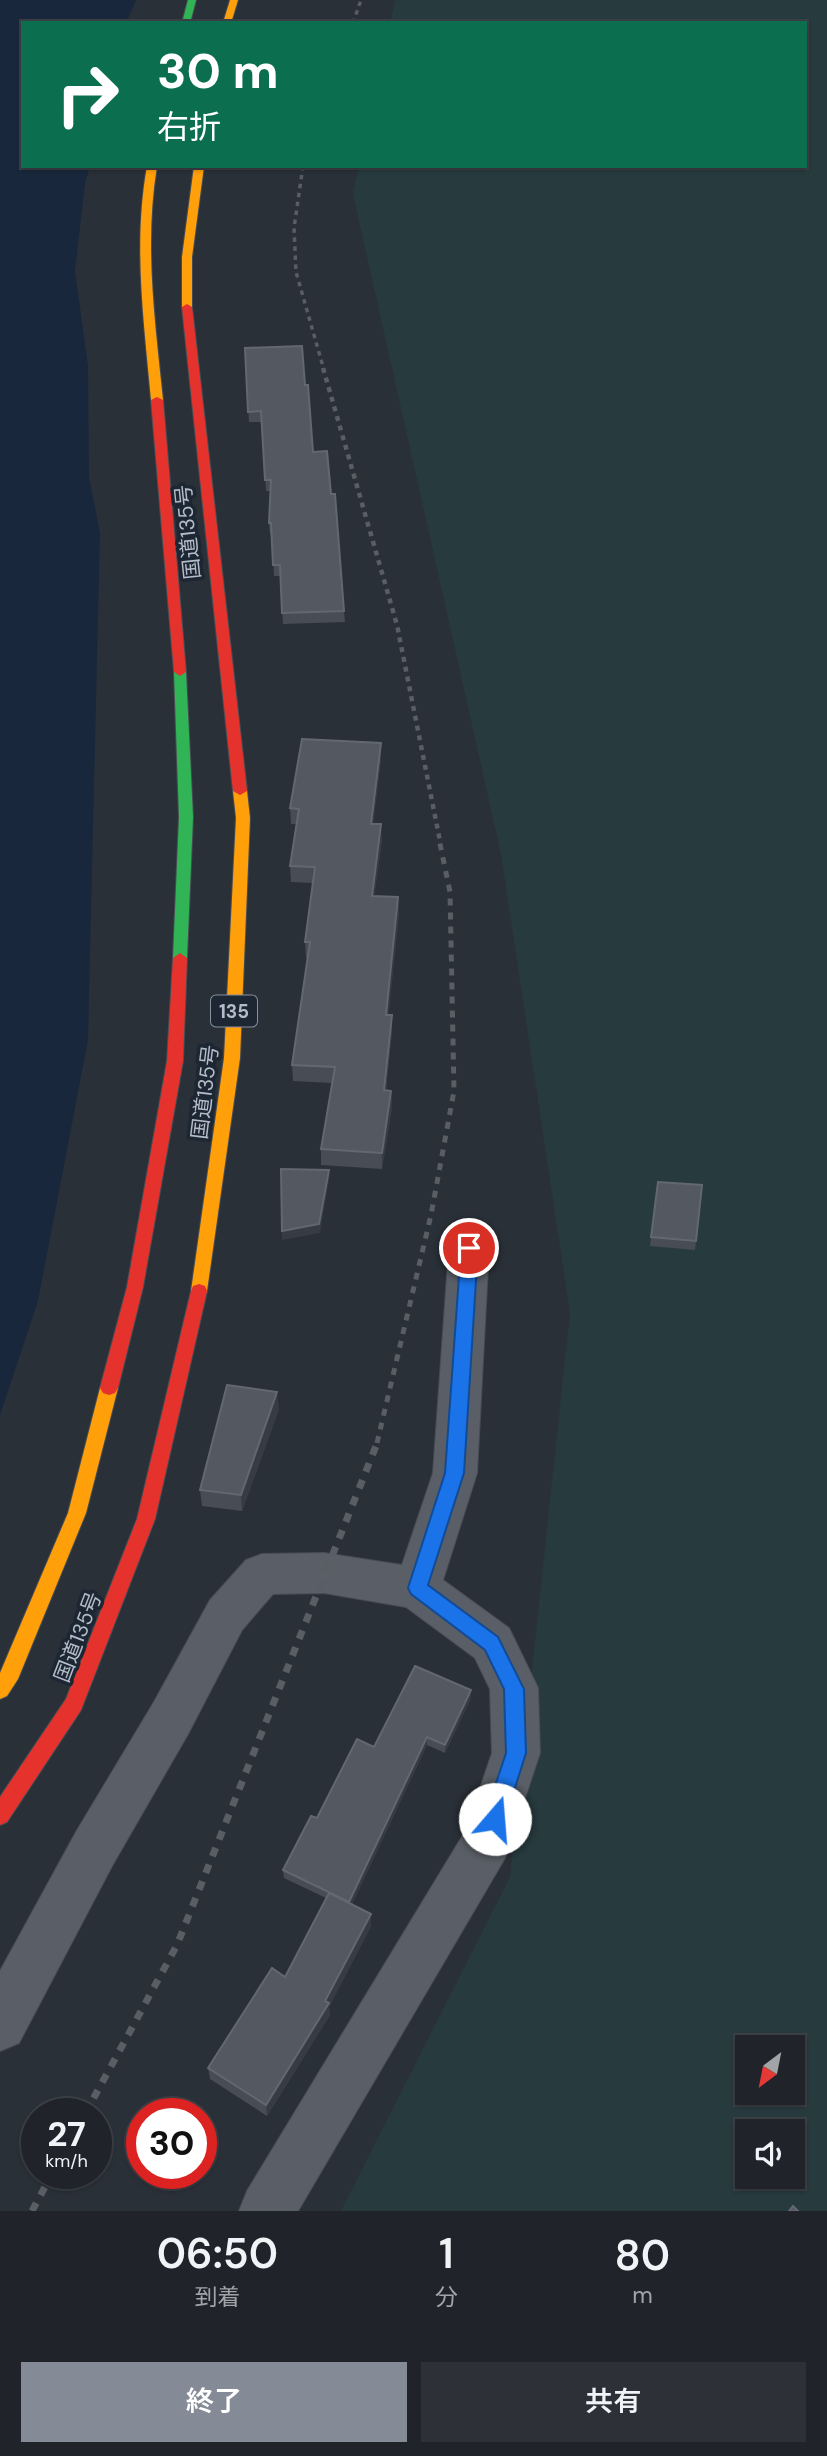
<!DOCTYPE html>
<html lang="ja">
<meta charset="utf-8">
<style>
body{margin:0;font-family:"DM Sans","Noto Sans JP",sans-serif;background:#2d3036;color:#f1f3f6;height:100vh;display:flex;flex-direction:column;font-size:26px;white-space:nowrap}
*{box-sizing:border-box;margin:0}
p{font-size:23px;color:#a2a4a8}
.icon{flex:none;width:38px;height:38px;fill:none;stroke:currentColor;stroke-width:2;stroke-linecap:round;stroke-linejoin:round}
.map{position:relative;height:2211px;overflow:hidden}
.sheet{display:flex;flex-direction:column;background:#20242a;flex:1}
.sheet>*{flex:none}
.banner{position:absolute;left:21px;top:21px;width:786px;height:147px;border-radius:0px;box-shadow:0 2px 5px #0004,0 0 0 2px #3d4147;background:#0b6e4f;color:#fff;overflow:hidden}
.needle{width:46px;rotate:212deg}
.tools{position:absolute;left:735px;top:2035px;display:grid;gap:14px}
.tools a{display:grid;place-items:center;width:70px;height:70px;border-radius:0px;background:#20242a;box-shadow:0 2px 5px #0004,0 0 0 2px #3d4147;font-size:35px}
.speed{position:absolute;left:21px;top:2098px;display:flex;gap:14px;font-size:35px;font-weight:700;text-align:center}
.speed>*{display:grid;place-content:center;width:91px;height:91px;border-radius:50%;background:#20242a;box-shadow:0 2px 5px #0004,0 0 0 2px #3d4147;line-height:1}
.speed small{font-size:18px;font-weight:400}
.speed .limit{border:10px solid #d22;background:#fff;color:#111}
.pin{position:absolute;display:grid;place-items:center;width:60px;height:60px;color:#fff;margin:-30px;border:4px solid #fff;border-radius:50%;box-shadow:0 2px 7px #0007}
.me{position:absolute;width:77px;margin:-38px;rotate:18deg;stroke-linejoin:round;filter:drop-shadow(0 0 5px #0008)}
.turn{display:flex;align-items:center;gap:24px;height:147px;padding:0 21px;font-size:32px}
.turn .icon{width:91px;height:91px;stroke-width:2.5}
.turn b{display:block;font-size:49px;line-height:60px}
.eta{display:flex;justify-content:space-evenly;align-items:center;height:119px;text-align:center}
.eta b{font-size:42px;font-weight:600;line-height:49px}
.action{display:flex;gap:14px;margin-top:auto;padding:14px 21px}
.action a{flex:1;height:80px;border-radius:0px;background:#848b96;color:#fff;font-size:28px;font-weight:600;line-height:80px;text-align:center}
.action a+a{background:#2d3036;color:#f1f3f6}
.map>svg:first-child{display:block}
.green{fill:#273a3e;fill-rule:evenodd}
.water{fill:#19273c}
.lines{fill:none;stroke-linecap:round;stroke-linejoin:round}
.street-casing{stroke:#484c55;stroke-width:2}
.fast-casing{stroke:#474c53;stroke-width:2}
.slow-casing{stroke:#474c53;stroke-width:2}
.jam-casing{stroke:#474c53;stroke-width:2}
.street{fill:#5a5e66;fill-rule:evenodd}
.fast{fill:#30b455;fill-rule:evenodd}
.slow{fill:#ff9f0a;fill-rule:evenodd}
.jam{fill:#e5322d;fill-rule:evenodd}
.rail-far3{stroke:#595d64;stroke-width:3.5;stroke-dasharray:4.5 4.5;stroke-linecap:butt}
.rail-far2{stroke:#595d64;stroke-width:4.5;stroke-dasharray:5 5;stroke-linecap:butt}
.rail-far1{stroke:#595d64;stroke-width:5;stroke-dasharray:7 7;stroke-linecap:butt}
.rail{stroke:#595d64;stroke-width:7;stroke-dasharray:9 9;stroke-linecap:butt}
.wall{fill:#474c55}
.shaded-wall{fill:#373c44}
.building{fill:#535861;stroke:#626872;stroke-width:2}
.route{fill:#1a73e8;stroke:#114b97;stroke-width:2}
.labels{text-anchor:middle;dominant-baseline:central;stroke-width:7;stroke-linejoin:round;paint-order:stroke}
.shield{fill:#1d2633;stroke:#878f9c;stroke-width:2}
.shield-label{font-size:19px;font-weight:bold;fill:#b4bcc9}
.street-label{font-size:21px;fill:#b4bcc9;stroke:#1d2633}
</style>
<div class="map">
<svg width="827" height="2211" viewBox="0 0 827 2211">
<rect width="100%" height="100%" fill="#2a3038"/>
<path class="green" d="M395 0H827V2211H341L510 1877 570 1313 501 854 353 194 359 166H805V23H390ZM747 2048H793V2093H747ZM747 2132H793V2177H747Z"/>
<polygon class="water" points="0,0 136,0 126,23 23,23 23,166 90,166 85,184 75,271 88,366 89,477 100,533 88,1040 38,1301 0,1415"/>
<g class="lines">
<defs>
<polygon id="street" points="469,1232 483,1237 489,1248 477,1473 443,1580 509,1628 538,1688 540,1753 505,1858 298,2211 239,2211 247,2191 466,1830 492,1753 490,1689 475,1658 406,1607 324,1593 273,1594 242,1630 188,1734 112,1866 19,2043 0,2051 0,1971 76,1832 154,1702 210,1600 246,1560 262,1554 324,1553 402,1565 433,1473 449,1248 455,1237"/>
<g id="fast">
<polygon points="188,0 196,0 190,23 182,23"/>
<polygon points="180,668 186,672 193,817 187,958 180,963 173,958 179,817 174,672"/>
</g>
<g id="slow">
<polygon points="230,0 238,0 231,23 223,23"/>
<path d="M147 166H157C144 245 155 321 163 400L157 403 151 400C144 321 133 245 147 166Z"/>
<polygon points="194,166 204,166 192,257 192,307 187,310 182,307 182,257"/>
<polygon points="240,787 247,791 250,818 240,1058 207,1291 205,1296 199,1298 193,1296 191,1291 224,1058 236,818 233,791"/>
<polygon points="109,1381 115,1383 118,1388 86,1513 18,1679 7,1696 0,1699 0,1673 68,1513 100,1388 103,1383"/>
</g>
<g id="jam">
<polygon points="187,304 192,307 247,791 240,795 233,791 182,307"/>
<polygon points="157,397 163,400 186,672 180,676 174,672 151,400"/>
<polygon points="180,953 187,958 183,1061 143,1287 118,1388 115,1393 109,1395 103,1393 100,1388 127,1287 167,1061 173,958"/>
<polygon points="199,1284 205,1286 207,1291 155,1519 81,1710 7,1822 0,1825 0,1797 66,1699 137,1519 191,1291 193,1286"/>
</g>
</defs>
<use href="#street" class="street-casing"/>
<use href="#fast" class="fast-casing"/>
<use href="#slow" class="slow-casing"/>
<use href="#jam" class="jam-casing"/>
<use href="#street" class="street"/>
<use href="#fast" class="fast"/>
<use href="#slow" class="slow"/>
<use href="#jam" class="jam"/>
<g class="rail-far3">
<polyline points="353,23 361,0"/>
<polyline points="303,166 294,228 296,272 324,370"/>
</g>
<polyline class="rail-far2" points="323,368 397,625 440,841"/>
<polyline class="rail-far1" points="377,1443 431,1215 454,1091 450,892 439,839"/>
<g class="rail">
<polyline points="85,2114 177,1945 378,1441"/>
<polyline points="32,2211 52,2174"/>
</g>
</g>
<g class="wall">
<polygon points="245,348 305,385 313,452 331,494 344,611 345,622 283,624 280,576 274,576 272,534 270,534 269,523 271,491 266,491 262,422 249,422"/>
<polygon points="381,759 373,824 382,840 374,896 398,897 399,913 388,1015 392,1031 386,1090 391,1091 392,1107 382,1169 321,1165 321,1149 332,1083 293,1081 292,1065 308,958 306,958 305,942 313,883 291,882 290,866 296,824 291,824 290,808"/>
<polygon points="658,1182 696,1241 695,1250 650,1246"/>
<polygon points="279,1409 242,1511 202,1506 200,1490"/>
<polygon points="471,1698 445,1753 427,1745 352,1904 371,1926 329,2007 330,2015 267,2116 210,2079 208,2068 285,1977 326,1898 284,1878 283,1870 317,1818 374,1747"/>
</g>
<g class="shaded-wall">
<polygon points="381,743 381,759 371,840 371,824"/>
<polygon points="381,824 382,840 372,912 372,896"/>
<polygon points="398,897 399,913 387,1031 386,1015"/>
<polygon points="392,1015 392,1031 384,1106 384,1090"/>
<polygon points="391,1091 392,1107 382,1169 382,1153"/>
<polygon points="329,1170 329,1179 320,1233 282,1240 282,1231"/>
<polygon points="277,1392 279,1409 242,1511 241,1495"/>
<polygon points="471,1690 471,1698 445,1753 445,1745"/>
<polygon points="427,1737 427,1745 350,1909 349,1902"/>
<polygon points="371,1914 371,1926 329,2007 330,2015 267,2116 266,2105 325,2001"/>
</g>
<g class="building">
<polygon points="302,346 305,385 308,385 313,452 327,451 331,494 335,494 344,611 282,613 280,565 273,565 271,523 269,523 271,480 265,480 261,411 248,412 245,348"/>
<polygon points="302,739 381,743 371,824 381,824 372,896 398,897 386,1015 392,1015 384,1090 391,1091 382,1153 321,1149 335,1067 292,1065 310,942 305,942 315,867 290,866 299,809 290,808"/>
<polygon points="281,1169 329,1170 319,1224 282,1231"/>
<polygon points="658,1182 702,1185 696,1241 651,1237"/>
<polygon points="227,1385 277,1392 241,1495 200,1490"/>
<polygon points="415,1666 471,1690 445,1745 427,1737 349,1902 283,1870 311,1816 317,1818 357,1739 374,1747"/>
<polygon points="329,1893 371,1914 325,2001 329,2003 266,2105 208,2068 272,1968 285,1977"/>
<polygon points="793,2206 798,2211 789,2211"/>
</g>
<polygon class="route" points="469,1242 475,1244 478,1248 464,1473 428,1585 498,1637 524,1689 526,1753 505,1819 502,1826 495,1829 487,1826 484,1819 506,1753 504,1689 485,1650 411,1594 408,1588 445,1473 461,1248 463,1244"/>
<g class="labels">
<rect class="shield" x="211" y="995.5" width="46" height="31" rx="5"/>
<g class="shield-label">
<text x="234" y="1011">135</text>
</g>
<g class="street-label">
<text transform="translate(188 532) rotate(-96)">国道135号</text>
<text transform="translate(205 1092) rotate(-83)">国道135号</text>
<text transform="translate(78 1637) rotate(-69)">国道135号</text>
</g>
</g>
</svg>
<div class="tools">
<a><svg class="needle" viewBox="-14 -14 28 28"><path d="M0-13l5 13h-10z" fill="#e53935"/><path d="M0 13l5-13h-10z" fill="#a2a4a8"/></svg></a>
<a><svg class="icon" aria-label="sound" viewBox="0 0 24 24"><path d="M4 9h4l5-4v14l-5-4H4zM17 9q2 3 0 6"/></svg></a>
</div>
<div class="speed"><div>27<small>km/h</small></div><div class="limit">30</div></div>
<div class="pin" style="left:469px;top:1248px;background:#d93025"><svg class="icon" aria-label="arrive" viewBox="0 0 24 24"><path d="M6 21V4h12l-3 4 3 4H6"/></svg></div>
<svg class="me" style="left:495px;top:1819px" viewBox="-20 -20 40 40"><circle r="19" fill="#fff"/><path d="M0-13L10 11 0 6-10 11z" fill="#1a73e8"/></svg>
<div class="banner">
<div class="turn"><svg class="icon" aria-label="right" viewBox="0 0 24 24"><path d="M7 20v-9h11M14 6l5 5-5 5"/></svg><div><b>30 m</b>右折</div></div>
</div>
</div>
<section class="sheet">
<div class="eta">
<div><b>06:50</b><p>到着</p></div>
<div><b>1</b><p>分</p></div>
<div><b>80</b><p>m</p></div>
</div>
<div class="action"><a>終了</a><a>共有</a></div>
</section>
